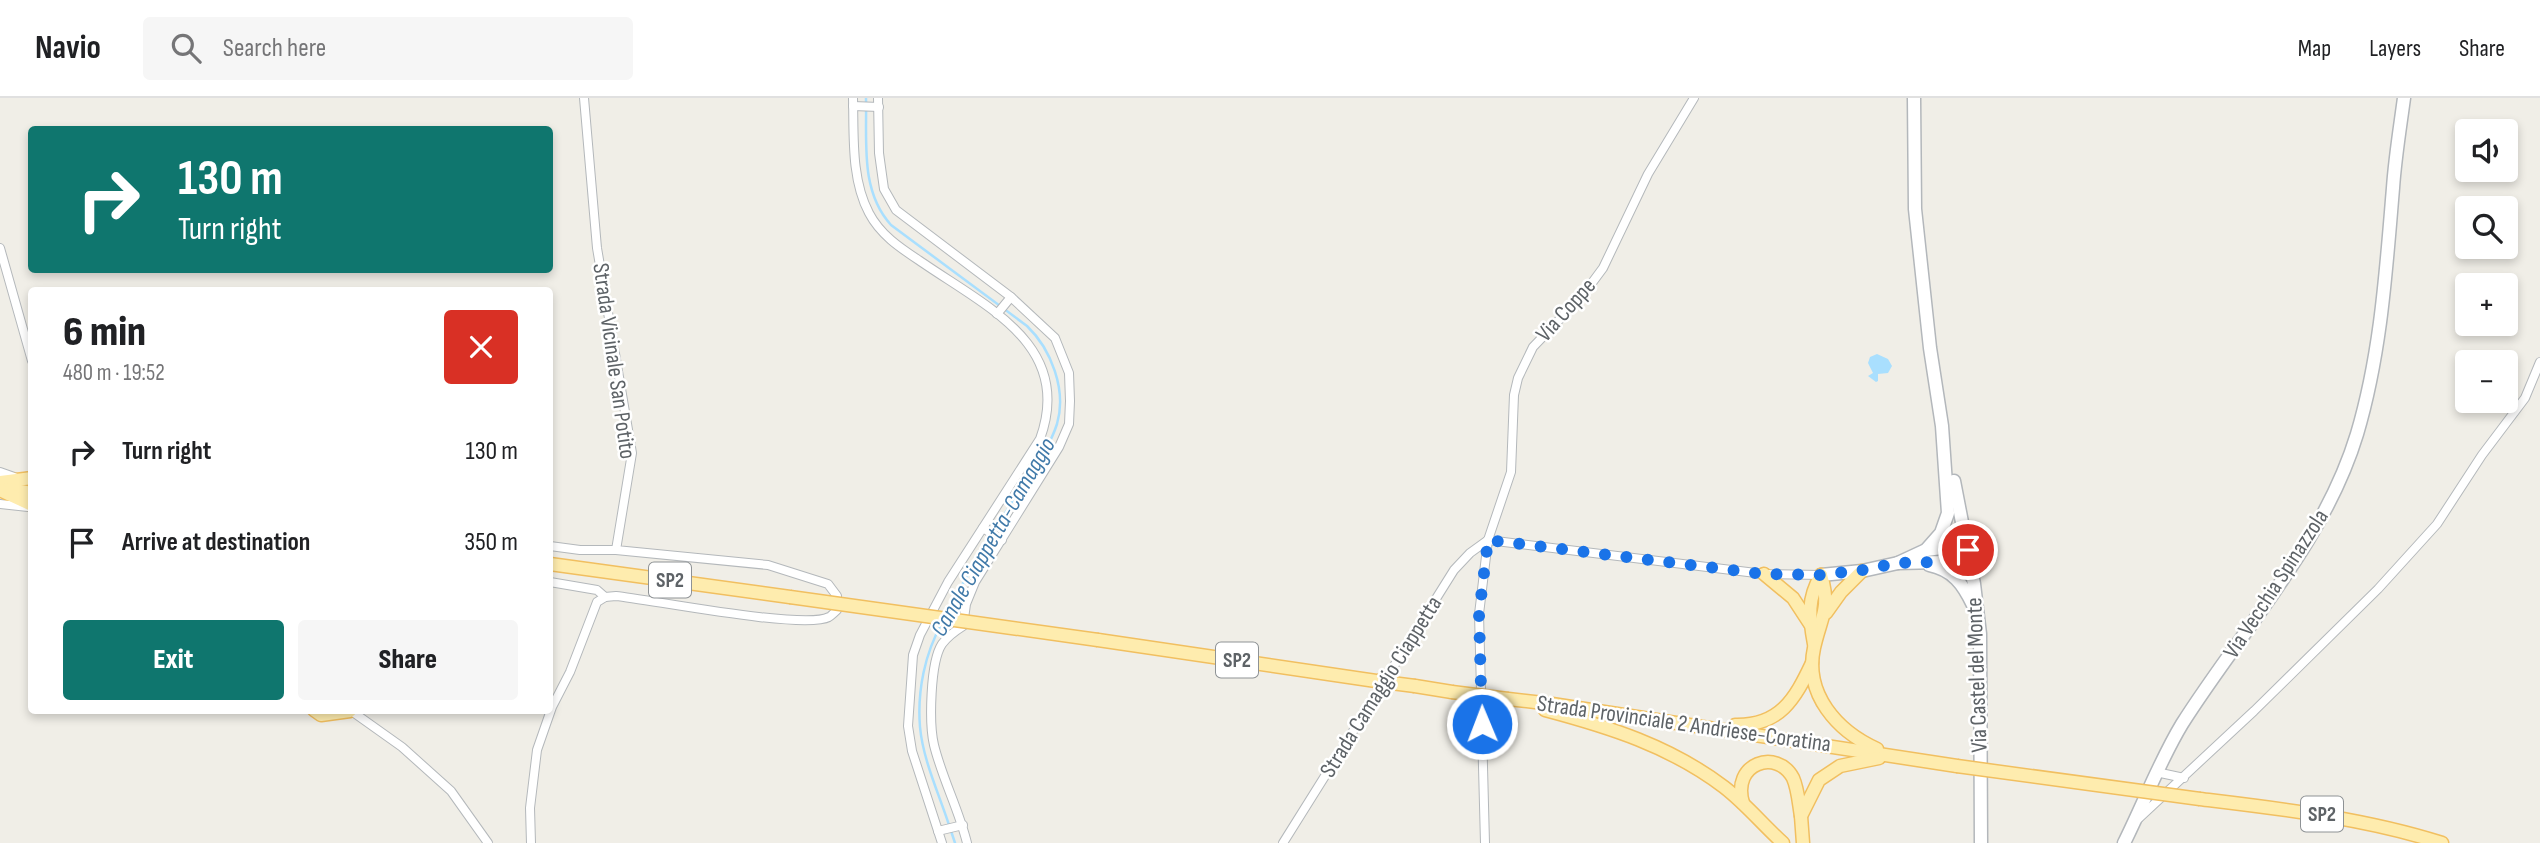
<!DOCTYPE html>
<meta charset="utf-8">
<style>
body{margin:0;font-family:"Sofia Sans Condensed",sans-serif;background:#f6f6f6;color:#202124;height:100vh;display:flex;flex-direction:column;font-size:26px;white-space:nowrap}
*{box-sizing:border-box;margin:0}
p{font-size:23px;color:#757577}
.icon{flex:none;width:38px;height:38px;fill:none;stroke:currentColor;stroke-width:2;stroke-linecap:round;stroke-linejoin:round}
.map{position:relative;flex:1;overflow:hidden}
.drawer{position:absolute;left:28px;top:189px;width:525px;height:427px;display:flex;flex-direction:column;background:#fff;border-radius:7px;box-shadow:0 4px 10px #0003}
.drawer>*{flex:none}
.top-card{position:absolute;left:28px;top:28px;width:525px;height:147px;border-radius:7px;box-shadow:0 4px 10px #0003;background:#0f766e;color:#fff;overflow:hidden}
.buttons{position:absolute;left:2455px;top:21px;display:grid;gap:14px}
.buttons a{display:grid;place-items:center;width:63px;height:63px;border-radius:7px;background:#fff;box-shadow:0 4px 10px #0003;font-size:35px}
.pin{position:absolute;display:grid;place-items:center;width:60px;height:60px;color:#fff;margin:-30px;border:4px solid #fff;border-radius:50%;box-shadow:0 2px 7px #0007}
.me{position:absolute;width:77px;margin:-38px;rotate:359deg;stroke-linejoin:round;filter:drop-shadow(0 0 5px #0008)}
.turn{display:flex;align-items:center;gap:24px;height:147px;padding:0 35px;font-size:32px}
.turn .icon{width:91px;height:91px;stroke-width:2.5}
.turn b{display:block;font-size:49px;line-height:60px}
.round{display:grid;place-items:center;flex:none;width:74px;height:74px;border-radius:7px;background:#f6f6f6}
.headline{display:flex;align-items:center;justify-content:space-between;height:119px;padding:0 35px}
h1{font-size:42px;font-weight:800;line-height:52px}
.cta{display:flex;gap:14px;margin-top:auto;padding:14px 35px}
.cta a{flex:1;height:80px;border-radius:7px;background:#0f766e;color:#fff;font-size:28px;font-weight:800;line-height:80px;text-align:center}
.cta a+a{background:#f6f6f6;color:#202124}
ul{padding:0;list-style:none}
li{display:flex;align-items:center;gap:21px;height:91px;padding:0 35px}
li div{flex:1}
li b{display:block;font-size:26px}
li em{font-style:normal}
header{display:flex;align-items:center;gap:42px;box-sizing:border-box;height:98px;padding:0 35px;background:#fff;border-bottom:2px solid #e0e0e0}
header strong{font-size:33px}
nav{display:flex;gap:38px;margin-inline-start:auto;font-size:24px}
.search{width:490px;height:63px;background:#f6f6f6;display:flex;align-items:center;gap:18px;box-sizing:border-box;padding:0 24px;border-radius:7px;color:#757577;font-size:26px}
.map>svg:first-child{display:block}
.water{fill:#a9dffe}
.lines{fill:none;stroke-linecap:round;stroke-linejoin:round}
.stream{stroke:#a9dffe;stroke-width:2.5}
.street-casing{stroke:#b4b8bb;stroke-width:10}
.secondary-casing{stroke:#b3b7bb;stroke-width:15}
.primary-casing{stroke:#f1bf60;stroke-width:15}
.street{stroke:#fff;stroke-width:8}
.secondary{stroke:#fff;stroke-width:12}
.primary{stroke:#feecae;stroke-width:12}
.primary-bridge-casing{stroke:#f1bf60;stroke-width:15;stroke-linecap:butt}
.primary-bridge{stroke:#feecae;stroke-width:12}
.route{stroke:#1a73e8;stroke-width:12;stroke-dasharray:0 21.6}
.labels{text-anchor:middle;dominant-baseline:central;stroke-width:5;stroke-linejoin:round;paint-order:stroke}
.shield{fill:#fff;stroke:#8e9295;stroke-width:2}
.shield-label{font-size:21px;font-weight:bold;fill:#5e6367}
.street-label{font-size:23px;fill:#5e6367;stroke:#fff}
.water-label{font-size:24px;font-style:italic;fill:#417aa9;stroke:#fff}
</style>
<header>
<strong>Navio</strong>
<div class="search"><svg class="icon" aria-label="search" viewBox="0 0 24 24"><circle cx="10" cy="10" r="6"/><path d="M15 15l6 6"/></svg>Search here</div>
<nav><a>Map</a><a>Layers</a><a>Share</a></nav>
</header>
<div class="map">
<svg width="2540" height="745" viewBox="0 0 2540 745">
<rect width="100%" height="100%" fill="#f0eee7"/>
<polygon class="water" points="1877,256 1888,261 1892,268 1888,275 1878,276 1878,283 1876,284 1868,278 1873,275 1868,265 1870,259"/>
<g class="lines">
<g class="stream">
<path d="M866 0C867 44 860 93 891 127L1027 228C1051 251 1067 292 1057 326 1049 351 1031 374 1017 396 993 435 968 474 946 516"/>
<path d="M942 525C925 555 917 593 920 629 923 662 939 696 949 727"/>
<polyline points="951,733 955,745"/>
</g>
<defs>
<g id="street">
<path d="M853 0C854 38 851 81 869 115 881 138 902 151 923 165 987 209 1074 248 1040 341L948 484 920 537 913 557 908 628 912 653 942 745"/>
<path d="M878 0 879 55 884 91 896 112 1011 199 1055 240 1069 275 1070 303 1069 326 1059 349 975 484 966 506 963 528C955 533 948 538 942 546 930 564 929 626 934 647 942 680 959 712 967 745"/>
<polyline points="853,8 879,9"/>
<polyline points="0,150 32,263"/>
<polyline points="997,216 1011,199"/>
<polyline points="0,374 17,380"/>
<polyline points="0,406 28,409"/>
<polyline points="983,430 1002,442"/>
<polyline points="1488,442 1764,476 1821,477"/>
<polyline points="550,448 580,452 616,452"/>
<polyline points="550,484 597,492 605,499"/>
<polyline points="350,612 402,649 451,693 488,745"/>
<polyline points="2156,674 2184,680"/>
<polyline points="2138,721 2254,613 2378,491 2437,426 2482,357 2525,300 2540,264"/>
<polyline points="938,733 963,727"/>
<path d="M531 745 530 710 537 652 552 609 570 574 597 504 605 499 616 498C653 502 804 532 829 519 830 519 836 513 837 512V498L828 486 768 467 616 452 632 355 597 150 584 0"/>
<polyline points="1283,745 1454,472 1470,455 1488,442"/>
<polyline points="1485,745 1479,516 1488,442 1511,374 1514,297 1518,280 1533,249 1583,197 1603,170 1648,76 1694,0"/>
</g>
<g id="secondary">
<polyline points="1954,383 1974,486 1980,536 1981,745"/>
<polyline points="1926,452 1949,449 1968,452"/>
<polyline points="1898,465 1926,452 1941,435 1948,415 1942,328 1930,250 1915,111 1914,0"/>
<path d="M1929 467C1953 472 1963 486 1973 507"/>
<polyline points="1821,477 1862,473 1898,465 1940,464 1968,452"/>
<path d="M2124 745C2144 705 2159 664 2182 626 2242 531 2324 445 2357 336 2381 255 2386 173 2393 90 2395 60 2400 30 2404 0"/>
</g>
<g id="primary">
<polyline points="0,384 32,380"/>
<polyline points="8,391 32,395"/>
<polyline points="0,392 32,407"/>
<polyline points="550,466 790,499"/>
<polyline points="1764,476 1793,500 1810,526"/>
<path d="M1821 477C1831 511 1821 518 1814 550 1804 596 1837 633 1877 651"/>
<polyline points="1826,515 1841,494 1862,473"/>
<polyline points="1098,542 1376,583"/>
<path d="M1814 546C1809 519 1807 501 1821 477"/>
<polyline points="1415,588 1452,594"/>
<polyline points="1508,601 1552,606 1957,668"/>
<polyline points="314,612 321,617 350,613"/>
<path d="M1545 612C1609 629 1670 648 1724 689 1746 706 1763 727 1783 745"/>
<path d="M1735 627C1780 628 1795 601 1812 565"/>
<path d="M2200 701C2282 711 2363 720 2442 745"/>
<path d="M1743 705C1731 665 1777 650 1793 680 1798 691 1799 707 1801 718"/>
<polyline points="1803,745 1801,718 1819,682 1840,668 1879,660"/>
</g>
</defs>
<use href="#street" class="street-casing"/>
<use href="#secondary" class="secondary-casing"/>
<use href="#primary" class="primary-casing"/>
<use href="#street" class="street"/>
<use href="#secondary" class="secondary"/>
<use href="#primary" class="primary"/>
<defs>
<g id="primary-bridge">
<polyline points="790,499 1098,542"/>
<polyline points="1376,583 1415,588"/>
<polyline points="1452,594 1508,601"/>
<polyline points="1957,668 2200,701"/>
</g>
</defs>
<use href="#primary-bridge" class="primary-bridge-casing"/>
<use href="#primary-bridge" class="primary-bridge"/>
</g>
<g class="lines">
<polyline class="route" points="1482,626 1479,516 1488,442 1764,476 1821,477 1862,472 1898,465 1940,464 1968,452"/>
</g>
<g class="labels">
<g class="shield">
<rect x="649" y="464.5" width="42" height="35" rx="5"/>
<rect x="1216" y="544.5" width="42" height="35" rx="5"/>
<rect x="2301" y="698.5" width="42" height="35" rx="5"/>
</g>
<g class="shield-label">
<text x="670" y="482">SP2</text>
<text x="1237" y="562">SP2</text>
<text x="2322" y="716">SP2</text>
</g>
<g class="street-label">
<text transform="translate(1566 212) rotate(-48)">Via Coppe</text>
<text transform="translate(614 263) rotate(82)">Strada Vicinale San Potito</text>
<text transform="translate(2276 486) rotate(-57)">Via Vecchia Spinazzola</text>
<text transform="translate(1977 577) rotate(-92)">Via Castel del Monte</text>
<text transform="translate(1381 589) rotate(-58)">Strada Camaggio Ciappetta</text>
<text transform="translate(1684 626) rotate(8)">Strada Provinciale 2 Andriese-Coratina</text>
</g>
<g class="water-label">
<text transform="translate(993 439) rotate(-60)">Canale Ciappetta-Camaggio</text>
</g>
</g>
</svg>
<div class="buttons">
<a><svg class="icon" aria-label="sound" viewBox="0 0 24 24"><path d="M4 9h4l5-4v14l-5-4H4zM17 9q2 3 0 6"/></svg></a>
<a><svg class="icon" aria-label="search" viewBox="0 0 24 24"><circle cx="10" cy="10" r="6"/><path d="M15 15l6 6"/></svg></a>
<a>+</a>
<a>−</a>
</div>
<div class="pin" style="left:1968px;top:452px;background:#d93025"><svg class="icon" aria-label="arrive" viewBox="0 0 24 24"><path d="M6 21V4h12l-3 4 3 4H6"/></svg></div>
<svg class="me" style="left:1482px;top:626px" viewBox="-20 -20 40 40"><circle r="17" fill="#1a73e8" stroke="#fff" stroke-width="3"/><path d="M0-11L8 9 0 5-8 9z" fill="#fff"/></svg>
<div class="top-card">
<div class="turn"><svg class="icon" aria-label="right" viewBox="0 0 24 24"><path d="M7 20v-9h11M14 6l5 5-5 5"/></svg><div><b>130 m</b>Turn right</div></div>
</div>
<section class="drawer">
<div class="headline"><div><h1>6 min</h1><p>480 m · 19:52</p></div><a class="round" style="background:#d93025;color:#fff"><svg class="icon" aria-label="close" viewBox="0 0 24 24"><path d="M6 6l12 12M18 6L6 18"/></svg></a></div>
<ul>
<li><svg class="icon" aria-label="right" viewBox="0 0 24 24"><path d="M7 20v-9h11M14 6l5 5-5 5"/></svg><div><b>Turn right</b></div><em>130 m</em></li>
<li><svg class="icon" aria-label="arrive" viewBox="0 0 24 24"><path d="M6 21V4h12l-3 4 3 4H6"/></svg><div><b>Arrive at destination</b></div><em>350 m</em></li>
</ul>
<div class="cta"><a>Exit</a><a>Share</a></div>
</section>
</div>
